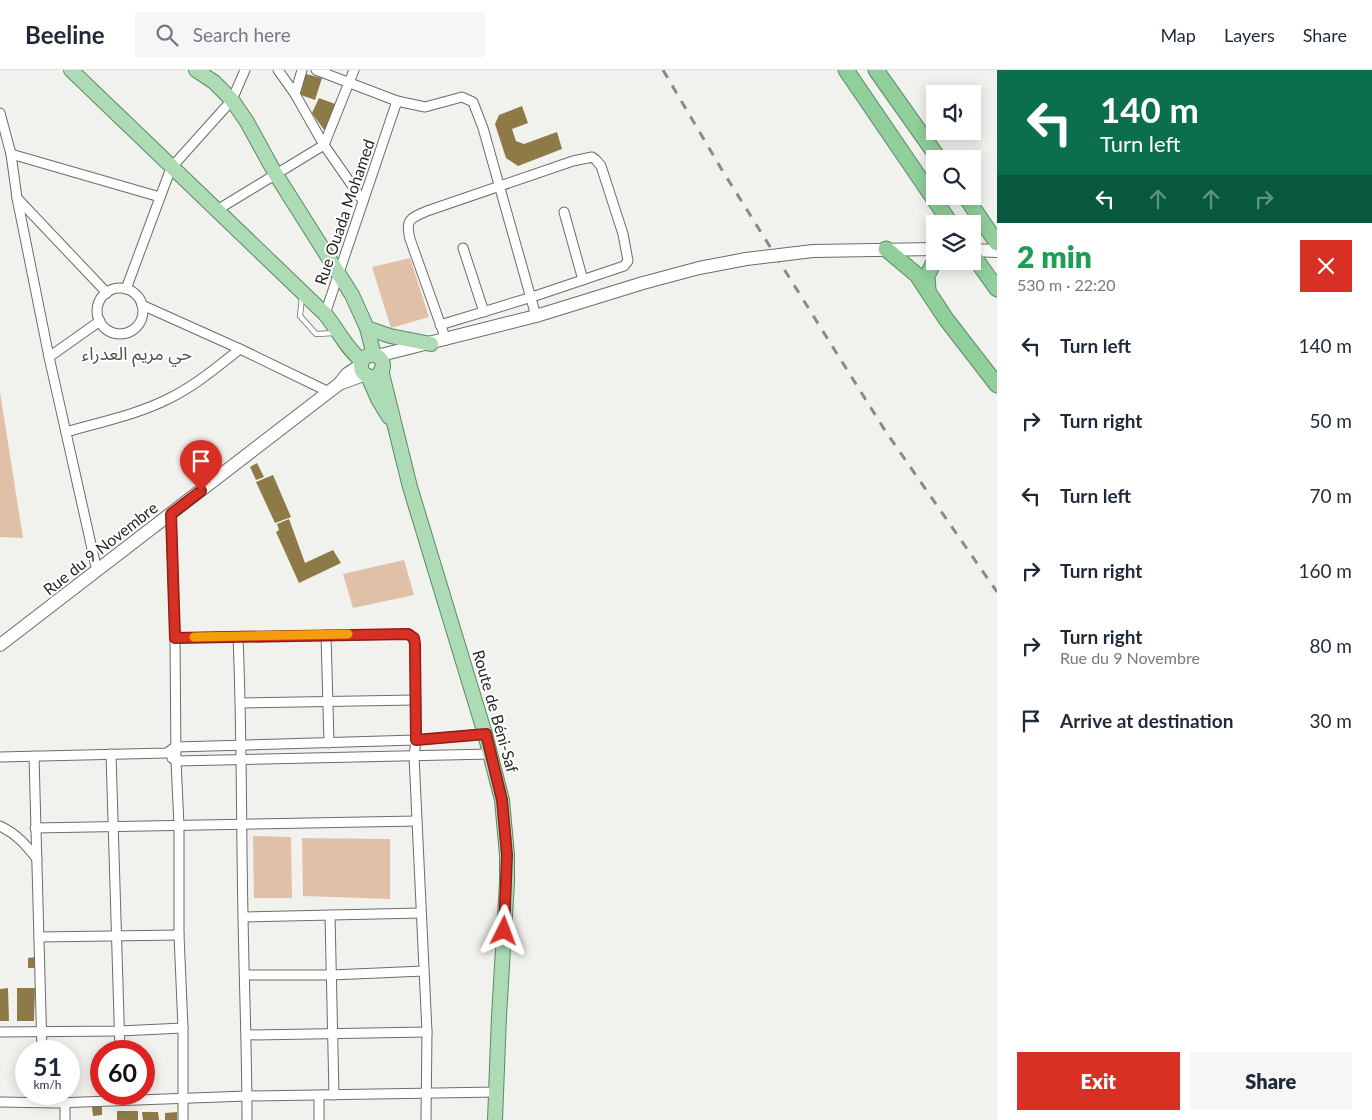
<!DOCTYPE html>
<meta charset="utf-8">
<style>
body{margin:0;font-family:Lato,"Noto Sans Arabic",sans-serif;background:#f6f6f7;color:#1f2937;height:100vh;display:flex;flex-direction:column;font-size:19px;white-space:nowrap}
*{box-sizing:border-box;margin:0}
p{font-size:16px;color:#747a83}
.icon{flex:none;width:28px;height:28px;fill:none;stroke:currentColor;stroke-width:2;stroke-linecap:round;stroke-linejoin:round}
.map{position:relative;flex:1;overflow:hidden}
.side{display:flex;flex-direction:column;background:#fff;width:375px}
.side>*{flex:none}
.hud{background:#0b6e4f;color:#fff;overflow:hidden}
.tools{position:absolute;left:926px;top:15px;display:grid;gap:10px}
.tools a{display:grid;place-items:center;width:55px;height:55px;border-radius:0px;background:#fff;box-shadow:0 2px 12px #0003;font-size:25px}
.speed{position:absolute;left:15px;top:970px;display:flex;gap:10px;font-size:25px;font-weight:700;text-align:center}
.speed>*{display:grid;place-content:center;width:65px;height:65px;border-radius:50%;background:#fff;box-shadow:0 2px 12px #0003;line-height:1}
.speed small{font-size:12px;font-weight:400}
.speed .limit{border:8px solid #d22;background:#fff;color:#111}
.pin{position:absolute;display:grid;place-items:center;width:42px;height:42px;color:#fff;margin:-51px -21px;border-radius:50% 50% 50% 0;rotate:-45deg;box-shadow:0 0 5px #0007}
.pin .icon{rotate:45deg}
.me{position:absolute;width:55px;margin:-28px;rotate:3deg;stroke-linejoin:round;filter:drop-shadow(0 0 4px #0008)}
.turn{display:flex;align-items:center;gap:18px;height:105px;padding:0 20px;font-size:22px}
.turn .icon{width:65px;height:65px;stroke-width:2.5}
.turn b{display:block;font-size:35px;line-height:42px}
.lanes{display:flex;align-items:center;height:48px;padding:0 20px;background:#0003;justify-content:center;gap:25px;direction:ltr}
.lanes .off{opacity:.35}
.round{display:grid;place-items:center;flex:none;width:52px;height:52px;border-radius:0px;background:#f6f6f7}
.head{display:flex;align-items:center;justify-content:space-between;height:85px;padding:0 20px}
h1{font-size:30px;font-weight:800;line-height:38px;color:#1e9e55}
.action{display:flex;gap:10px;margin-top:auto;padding:10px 20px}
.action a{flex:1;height:58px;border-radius:0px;background:#d93025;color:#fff;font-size:20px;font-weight:800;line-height:58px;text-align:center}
.action a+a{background:#f6f6f7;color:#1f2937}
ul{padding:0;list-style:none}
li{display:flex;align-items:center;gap:15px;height:75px;padding:0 20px}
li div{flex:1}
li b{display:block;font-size:19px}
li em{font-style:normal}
header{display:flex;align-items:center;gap:30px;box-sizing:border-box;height:70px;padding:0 25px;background:#fff;border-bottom:1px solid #e0e1e3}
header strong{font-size:24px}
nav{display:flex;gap:28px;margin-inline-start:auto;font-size:18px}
.search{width:350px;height:45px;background:#f6f6f7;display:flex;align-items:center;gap:12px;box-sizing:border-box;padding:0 18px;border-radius:0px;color:#747a83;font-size:19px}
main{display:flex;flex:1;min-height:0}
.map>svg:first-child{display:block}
.green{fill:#e0c1a8}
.building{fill:#8d7a47}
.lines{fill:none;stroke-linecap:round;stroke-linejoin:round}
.service-casing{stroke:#6c6d69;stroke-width:6}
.minor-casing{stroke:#6c6d69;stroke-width:11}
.secondary-casing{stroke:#6c6d69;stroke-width:14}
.primary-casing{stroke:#598c62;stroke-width:16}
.trunk-casing{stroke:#598c62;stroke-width:17}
.service{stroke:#fff;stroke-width:4.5}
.minor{stroke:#fff;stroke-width:9}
.secondary{stroke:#fff;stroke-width:12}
.primary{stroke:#acdbb5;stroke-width:14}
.trunk{stroke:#90cf9c;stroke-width:15}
.rail{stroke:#8a8b88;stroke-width:3;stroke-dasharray:9 9;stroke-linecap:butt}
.secondary-bridge-casing{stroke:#6c6d69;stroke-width:14;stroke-linecap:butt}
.secondary-bridge{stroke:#fff;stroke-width:12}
.route-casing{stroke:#8d1f18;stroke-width:12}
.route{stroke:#d93025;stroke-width:9}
.slow{stroke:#f59e0b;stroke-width:9}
.labels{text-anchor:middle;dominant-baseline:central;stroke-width:4;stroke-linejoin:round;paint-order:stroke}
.street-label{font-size:16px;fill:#262725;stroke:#fff}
.neighbourhood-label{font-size:18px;fill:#51524f;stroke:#fff}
</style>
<header>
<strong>Beeline</strong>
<div class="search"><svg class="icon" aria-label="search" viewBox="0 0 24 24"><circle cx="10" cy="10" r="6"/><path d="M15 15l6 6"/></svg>Search here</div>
<nav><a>Map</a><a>Layers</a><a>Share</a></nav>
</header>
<main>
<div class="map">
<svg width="997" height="1050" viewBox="0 0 997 1050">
<rect width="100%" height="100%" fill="#f1f2ee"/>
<g class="green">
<polygon points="410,188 429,247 391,258 372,197"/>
<polygon points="0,322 23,468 0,467"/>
<polygon points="404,490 414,525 353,538 343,504"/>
<polygon points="253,766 291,767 292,828 254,828"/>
<polygon points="302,768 390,769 390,829 303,826"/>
</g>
<g class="building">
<polygon points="306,4 322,8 315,30 301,25 300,19"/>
<polygon points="319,28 338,35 327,64 312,43"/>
<polygon points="522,36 528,53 512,59 516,71 524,74 557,62 562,79 518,96 506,88 495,54 499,45"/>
<polygon points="257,393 264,407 256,410 250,397"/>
<polygon points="273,405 291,447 275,453 256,412"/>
<polygon points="289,449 305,493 333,480 341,493 299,513 276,462 279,460 277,454"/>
<polygon points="37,887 37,898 28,898 28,888"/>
<polygon points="8,918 9,951 0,951 0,919"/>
<polygon points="17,918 35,918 34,951 17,951"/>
<polygon points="92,1037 102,1037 102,1045 93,1046"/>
<rect x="117" y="1041" width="21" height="9"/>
<polygon points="142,1042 158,1042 159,1050 143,1050"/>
<polygon points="177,1042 177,1050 165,1050 165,1043"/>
</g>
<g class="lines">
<defs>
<polyline id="service" points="302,227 300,246 316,264 335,263"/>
<g id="minor">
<polyline points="278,0 295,24 324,75 363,131"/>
<polyline points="316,0 397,31 325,244"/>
<polyline points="295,24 302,0"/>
<polyline points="397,31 425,37 462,27 473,32 483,58 536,246"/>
<polyline points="0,43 11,84 17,128 49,287 97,501"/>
<polyline points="11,84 160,127"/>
<polyline points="17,128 107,223"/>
<polyline points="217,140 324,75 354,0"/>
<polyline points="564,142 583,210"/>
<polyline points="463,178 484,242"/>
<circle cx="120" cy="241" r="23"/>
<polyline points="126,219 171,98 232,30 245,0"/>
<polyline points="142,235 240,279 329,322"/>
<path d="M440 255 532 227 624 196 628 191 623 164 601 96 596 90 592 87 573 91 427 141C410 148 405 150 410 169L446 270"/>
<polyline points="49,287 100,251"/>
<path d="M66 362C100 352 136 345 168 329 195 316 217 297 240 279"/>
<polyline points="171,444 175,568 176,691 179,756 179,865 183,958 183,1050"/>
<polyline points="326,565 329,673"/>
<path d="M238 567C242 659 241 752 243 845 244 913 247 981 247 1050"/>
<polyline points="175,568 409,564 413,568 415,574 416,670 414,686 427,962 426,1050"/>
<polyline points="241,633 415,630"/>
<polyline points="111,684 120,981"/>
<polyline points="34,686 42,981"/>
<polyline points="0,687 167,683 175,677 416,670 485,664"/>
<polyline points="172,688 176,691 491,684"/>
<path d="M0 756C17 764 26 775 37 789"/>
<polyline points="35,758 417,751"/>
<polyline points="330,845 334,1025"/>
<polyline points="243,847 421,843"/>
<polyline points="39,867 179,865"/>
<polyline points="245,905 331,905 424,901"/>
<polyline points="0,962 119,961 183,958"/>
<polyline points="247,965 427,962"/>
<polyline points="319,1026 319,1050"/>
<polyline points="0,1032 56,1033 247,1026 497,1022"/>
<polyline points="65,1033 65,1050"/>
</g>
<g id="secondary">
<polyline points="972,180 997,181"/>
<polyline points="813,181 935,179"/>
<polyline points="377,286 536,246 643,213 699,198 746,189"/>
<polyline points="339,314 347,304 361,295"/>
<polyline points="0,575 339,314 366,304"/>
</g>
<g id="primary">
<path d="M71 0 325 244C338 260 346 278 362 291"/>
<polyline points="196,0 214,12 232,30 247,52 275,103 352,225 367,258 374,285"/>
<polyline points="367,258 390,266 431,274"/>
<circle cx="372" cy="296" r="11"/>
<polyline points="381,300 410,417 485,664 502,730 507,785 507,812 499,946 495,1050"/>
<polyline points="368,306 378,329 389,347"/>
</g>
<g id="trunk">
<polyline points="846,0 951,154"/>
<polyline points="876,0 939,89"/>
<polyline points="965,126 997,173"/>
<polyline points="886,179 917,205 946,249 997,315"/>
<polyline points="972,184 997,219"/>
<polyline points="928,220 927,206 935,190"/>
</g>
</defs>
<use href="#service" class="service-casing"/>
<use href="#minor" class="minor-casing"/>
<use href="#secondary" class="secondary-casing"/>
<use href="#primary" class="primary-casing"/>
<use href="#trunk" class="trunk-casing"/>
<use href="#service" class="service"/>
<use href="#minor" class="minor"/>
<use href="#secondary" class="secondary"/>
<use href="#primary" class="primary"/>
<use href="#trunk" class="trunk"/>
<polyline class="rail" points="663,0 722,100 886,362 997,522"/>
<defs>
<polyline id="secondary-bridge" points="746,189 813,181"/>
</defs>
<use href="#secondary-bridge" class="secondary-bridge-casing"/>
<use href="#secondary-bridge" class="secondary-bridge"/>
</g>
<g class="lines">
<defs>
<polyline id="route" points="201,421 171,444 175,568 408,564 414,568 415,574 416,670 486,664 502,730 507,785 504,861"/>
</defs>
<use href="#route" class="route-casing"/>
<use href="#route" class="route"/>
<polyline class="slow" points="194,567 348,564"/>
</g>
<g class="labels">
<g class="street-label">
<text transform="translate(344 142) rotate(-71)">Rue Ouada Mohamed</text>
<text transform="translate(100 478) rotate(-38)">Rue du 9 Novembre</text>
<text transform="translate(496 641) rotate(74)">Route de Béni-Saf</text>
</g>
<g class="neighbourhood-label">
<text x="137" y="283">حي مريم العدراء</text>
</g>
</g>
</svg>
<div class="tools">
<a><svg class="icon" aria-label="sound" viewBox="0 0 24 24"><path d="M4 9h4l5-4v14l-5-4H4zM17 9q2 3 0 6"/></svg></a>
<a><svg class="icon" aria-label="search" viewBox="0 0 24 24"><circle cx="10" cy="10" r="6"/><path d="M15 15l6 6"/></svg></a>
<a><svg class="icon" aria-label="layers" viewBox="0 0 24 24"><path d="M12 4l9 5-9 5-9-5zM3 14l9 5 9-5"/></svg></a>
</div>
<div class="speed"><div>51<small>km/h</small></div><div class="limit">60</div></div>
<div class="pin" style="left:201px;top:421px;background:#d93025"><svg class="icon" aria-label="arrive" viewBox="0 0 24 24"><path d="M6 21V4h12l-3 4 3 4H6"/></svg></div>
<svg class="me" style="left:504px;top:861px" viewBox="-20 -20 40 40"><path d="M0-17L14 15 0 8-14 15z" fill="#d93025" stroke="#fff" stroke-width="4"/></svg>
</div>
<section class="side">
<div class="hud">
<div class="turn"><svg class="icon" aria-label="left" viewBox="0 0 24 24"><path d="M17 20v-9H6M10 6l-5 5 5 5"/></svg><div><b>140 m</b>Turn left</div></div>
<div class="lanes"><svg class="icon" aria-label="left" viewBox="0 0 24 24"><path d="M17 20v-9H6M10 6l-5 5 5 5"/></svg><svg class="icon off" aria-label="ahead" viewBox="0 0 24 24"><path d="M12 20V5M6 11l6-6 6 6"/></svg><svg class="icon off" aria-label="ahead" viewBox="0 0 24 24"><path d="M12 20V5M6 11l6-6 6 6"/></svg><svg class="icon off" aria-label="right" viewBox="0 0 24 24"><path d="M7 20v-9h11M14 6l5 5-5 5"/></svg></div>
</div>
<div class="head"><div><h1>2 min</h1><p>530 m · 22:20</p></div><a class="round" style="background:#d93025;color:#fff"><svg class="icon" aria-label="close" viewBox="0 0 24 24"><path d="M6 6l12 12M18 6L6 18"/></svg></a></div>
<ul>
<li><svg class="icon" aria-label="left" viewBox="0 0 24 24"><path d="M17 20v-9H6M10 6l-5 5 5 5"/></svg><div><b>Turn left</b></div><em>140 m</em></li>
<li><svg class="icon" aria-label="right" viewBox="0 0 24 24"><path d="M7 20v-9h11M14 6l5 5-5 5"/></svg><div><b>Turn right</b></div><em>50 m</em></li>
<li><svg class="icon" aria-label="left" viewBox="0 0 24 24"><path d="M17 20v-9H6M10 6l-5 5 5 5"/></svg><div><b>Turn left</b></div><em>70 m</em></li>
<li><svg class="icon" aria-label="right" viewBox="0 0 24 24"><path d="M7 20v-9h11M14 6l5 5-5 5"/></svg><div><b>Turn right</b></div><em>160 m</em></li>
<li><svg class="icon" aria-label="right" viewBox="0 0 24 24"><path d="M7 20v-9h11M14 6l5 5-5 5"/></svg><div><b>Turn right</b><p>Rue du 9 Novembre</p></div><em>80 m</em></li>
<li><svg class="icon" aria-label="arrive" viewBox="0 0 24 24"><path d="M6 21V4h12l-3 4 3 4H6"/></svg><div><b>Arrive at destination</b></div><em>30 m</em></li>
</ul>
<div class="action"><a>Exit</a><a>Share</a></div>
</section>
</main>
